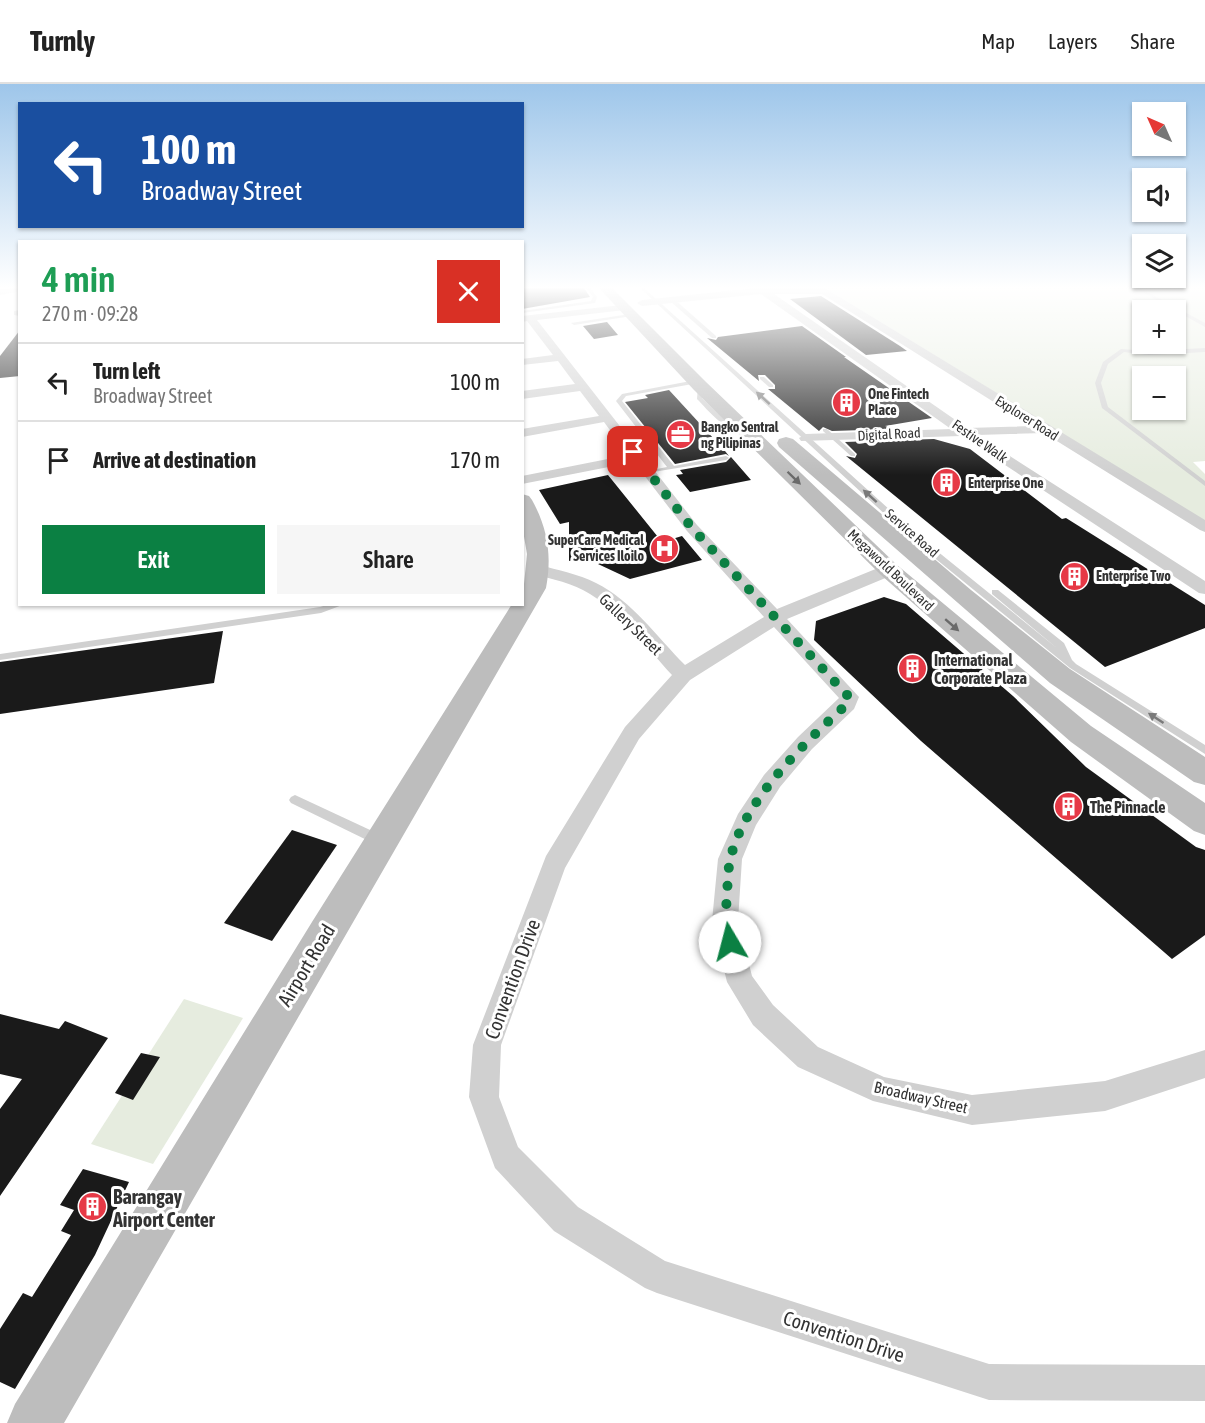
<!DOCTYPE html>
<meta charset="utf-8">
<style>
body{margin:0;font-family:"Asap Condensed",sans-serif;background:#f6f6f6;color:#222;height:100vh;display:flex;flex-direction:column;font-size:22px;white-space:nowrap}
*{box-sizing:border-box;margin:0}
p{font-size:20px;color:#767676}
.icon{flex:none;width:33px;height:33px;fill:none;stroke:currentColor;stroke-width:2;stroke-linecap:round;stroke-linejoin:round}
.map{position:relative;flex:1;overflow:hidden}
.details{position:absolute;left:18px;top:156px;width:506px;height:366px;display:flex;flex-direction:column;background:#fff;border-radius:0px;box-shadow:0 2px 4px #0004}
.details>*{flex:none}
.banner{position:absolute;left:18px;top:18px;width:506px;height:126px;border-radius:0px;box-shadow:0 2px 4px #0004;background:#1a4fa0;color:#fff;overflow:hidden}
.needle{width:39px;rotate:315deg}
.fabs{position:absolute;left:1132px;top:18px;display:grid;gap:12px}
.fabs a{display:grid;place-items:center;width:54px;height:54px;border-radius:0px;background:#fff;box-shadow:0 2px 4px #0004;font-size:30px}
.pin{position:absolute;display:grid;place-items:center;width:51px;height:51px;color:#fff;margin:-26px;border-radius:12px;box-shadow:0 3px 9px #0006}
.me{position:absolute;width:66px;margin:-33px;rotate:352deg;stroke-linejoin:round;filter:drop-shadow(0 0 4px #0008)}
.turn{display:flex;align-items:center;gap:21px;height:126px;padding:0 24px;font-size:27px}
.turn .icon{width:78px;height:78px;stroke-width:2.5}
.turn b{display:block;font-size:42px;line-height:51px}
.round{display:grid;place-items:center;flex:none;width:63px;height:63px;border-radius:0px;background:#f6f6f6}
.overview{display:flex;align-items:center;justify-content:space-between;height:102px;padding:0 24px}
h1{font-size:36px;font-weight:600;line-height:45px;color:#1e9e55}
.button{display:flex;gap:12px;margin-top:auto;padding:12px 24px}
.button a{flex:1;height:69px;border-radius:0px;background:#0b8043;color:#fff;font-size:24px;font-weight:600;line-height:69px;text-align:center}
.button a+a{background:#f6f6f6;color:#222}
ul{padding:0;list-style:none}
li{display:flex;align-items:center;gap:18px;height:78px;padding:0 24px;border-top:2px solid #e0e0e0}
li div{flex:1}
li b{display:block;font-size:22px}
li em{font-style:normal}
header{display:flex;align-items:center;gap:36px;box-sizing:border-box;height:84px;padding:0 30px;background:#fff;border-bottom:2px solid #e0e0e0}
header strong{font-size:28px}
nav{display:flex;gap:33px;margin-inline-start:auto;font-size:21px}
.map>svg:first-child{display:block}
.green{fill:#e6ecdf;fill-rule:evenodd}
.building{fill:#1a1a1a}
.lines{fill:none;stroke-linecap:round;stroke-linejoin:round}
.lane{fill:#d0d0d0;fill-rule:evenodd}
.street{fill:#d0d0d0;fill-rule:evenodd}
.secondary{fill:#bdbdbd;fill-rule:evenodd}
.oneway{fill:#7a7a7a}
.oneway2{fill:#6a6a6a}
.route{stroke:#0b8043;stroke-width:10;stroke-dasharray:0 18}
.labels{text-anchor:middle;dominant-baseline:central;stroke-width:6;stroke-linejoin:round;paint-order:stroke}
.far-poi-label{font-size:14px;font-weight:bold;fill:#333;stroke:#fff;text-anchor:start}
.far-street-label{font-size:14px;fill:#333;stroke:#fff}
.street-label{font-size:16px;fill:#333;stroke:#fff}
.poi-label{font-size:16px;font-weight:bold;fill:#333;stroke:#fff;text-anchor:start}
.near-street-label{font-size:20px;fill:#333;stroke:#fff}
.near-poi-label{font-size:20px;font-weight:bold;fill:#333;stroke:#fff;text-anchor:start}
</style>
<header>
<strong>Turnly</strong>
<nav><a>Map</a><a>Layers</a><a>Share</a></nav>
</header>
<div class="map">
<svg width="1205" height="1339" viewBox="0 0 1205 1339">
<rect width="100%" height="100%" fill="#fff"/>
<g class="green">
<path d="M825 204H1205V377L1193 378 1205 390V437ZM1143 226H1176V260H1143ZM1143 292H1176V326H1143Z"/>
<polygon points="184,915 243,934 153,1080 91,1060"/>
</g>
<g class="building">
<polygon points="522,204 584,204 590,213 522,225"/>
<polygon points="821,212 900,262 907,267 866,271 790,215"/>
<polygon points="607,238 618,251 594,255 583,242"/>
<polygon points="802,242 846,273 844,273 932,334 885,342 895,345 832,347 823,343 819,347 768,305 775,305 775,301 765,291 758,291 759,297 707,254 716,256 718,253"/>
<polygon points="20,246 20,292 0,294 0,272"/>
<polygon points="669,306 725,367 729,372 726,370 675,380 625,318 648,314 645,311"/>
<polygon points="934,355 970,365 1062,435 1066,434 1205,521 1205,544 1105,583 846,372 855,374 857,370 845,358"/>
<polygon points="731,373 751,396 690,408 676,391 683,390 680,386 726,378"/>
<polygon points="608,391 662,458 682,452 702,476 630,495 583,473 569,477 569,438 560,440 539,406"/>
<polygon points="884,513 906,520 1013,612 1086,683 1196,763 1205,766 1205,851 1172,875 921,657 814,556 816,537"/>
<polygon points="223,547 214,599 0,630 0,578"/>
<polygon points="292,746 337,761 272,857 224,839"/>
<polygon points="0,930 59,945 65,937 108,954 0,1112 0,1025 22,995 0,990"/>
<polygon points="141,969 160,973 133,1016 115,1009"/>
<polygon points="83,1085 129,1098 95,1171 15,1305 0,1298 0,1245 23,1209 32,1213 71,1151 61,1147 74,1126 60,1121"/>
</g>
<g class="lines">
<g class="lane">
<polygon points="586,204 590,204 597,213 595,219 522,229 522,227 591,217 593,213"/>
<polygon points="640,204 644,204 921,454 1058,565 992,510 992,506 998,506 1064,559 1072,576 1076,580 1205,661 1205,670 1070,584 915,458"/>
<polygon points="1135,204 1140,204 1205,239 1205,243"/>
<polygon points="670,215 674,215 716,252 716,254 712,254 670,217"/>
<polygon points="630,230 632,232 574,241 571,239"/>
<polygon points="1205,264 1205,268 1149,271 1124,268 1108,280 1101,299 1108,323 1205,397 1205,402 1102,324 1095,299 1103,278 1121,265 1149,267"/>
<polygon points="760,293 764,293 773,301 773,303 769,303 760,295"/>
<polygon points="696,296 699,298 698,299 626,312 622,317 674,382 726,372 729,374 726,376 647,389 647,387 667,383 616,317 622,310"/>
<path d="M698 301 703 302 702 314 725 336 741 344V346C723 346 709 327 697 315Z"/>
<polygon points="823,345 827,345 855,370 855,372 851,372 823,347"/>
<polygon points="330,520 345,520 321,529 0,576 0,570 320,523"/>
<polygon points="295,711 383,752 385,756 383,760 379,761 375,760 291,719 289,716 291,713"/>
</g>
<g class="street">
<polygon points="20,204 16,208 0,211 0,205"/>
<path d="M755 204H825L1205 436V448L1200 446 1044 349 977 351 1205 497V510L1199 509 961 352 801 357 799 354 806 350 951 345 761 210 642 222 637 219 642 216ZM774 210H822L1032 342 967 344Z"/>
<path d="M622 221 625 222V226L537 236 697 441 777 525 883 482H895L897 486 895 490 787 535 859 613 854 625 812 665 780 703 756 741 742 775 738 837 752 892 773 921 818 963 884 993 972 1011 1105 997 1205 966V994L1105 1027 972 1041 873 1017 798 983 753 941 727 898 712 837 718 775 738 730 764 691 798 653 839 614 774 543 690 596 639 655 565 784 501 961 499 1013 518 1063 578 1123 665 1177 989 1280 1205 1281V1317L989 1316 657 1209 645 1204 554 1147 495 1084 469 1013 473 961 546 772 625 643 672 591C646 563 623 530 590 510 573 499 552 495 533 490L531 486 539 481C558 486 578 490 596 499 632 517 657 553 685 581L764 533 687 447 634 378 522 400V392L628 371 604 338 522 353V345L599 332 580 307 522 315V307L575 300 558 277 522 281V275L553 271 527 237 522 238V232Z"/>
<polygon points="20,226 20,232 14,231 14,227"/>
</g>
<g class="secondary">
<polygon points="599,204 612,204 706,298 897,481 1091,642 1205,719 1205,751 1194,747 1071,658 881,491 694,306"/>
<polygon points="786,353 793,355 971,506 1070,585 1205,673 1205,701 1194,698 1050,599 779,363 777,359 779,355"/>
<path d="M522 410 529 412 532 416C548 445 552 472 546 504L64 1339H7L15 1320 312 838 512 520H522L527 470 522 441Z"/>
</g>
</g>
<defs><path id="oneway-solid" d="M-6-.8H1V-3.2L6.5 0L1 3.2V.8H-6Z" transform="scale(1.5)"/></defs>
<g class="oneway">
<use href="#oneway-solid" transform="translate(763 314) rotate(-138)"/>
<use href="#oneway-solid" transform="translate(870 412) rotate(-138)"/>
<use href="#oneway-solid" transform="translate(1156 634) rotate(-147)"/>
</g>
<g class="oneway2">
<use href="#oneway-solid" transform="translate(794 394) rotate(44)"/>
<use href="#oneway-solid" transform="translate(952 541) rotate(41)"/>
</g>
<linearGradient id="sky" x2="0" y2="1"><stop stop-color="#9ec6ea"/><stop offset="0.52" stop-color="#fff"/><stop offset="1" stop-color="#fff" stop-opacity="0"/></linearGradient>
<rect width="1205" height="391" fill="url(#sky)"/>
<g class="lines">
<path class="route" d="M633 368 692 444 849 613 847 620C803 661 744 715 730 776 728 786 728 797 727 808 726 826 725 840 730 858"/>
</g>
<defs>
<symbol id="building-disc" viewBox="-11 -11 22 22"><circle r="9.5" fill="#e63946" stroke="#fff"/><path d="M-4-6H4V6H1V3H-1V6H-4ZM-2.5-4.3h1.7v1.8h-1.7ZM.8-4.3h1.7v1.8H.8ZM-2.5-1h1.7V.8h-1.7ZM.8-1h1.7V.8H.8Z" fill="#fff"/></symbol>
<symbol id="office-disc" viewBox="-11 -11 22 22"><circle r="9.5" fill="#e63946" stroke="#fff"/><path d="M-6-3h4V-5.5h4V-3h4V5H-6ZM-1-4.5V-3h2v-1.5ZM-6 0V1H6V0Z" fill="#fff"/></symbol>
<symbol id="hospital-disc" viewBox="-11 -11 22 22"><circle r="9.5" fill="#e63946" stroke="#fff"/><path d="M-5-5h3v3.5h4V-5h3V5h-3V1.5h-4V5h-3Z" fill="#fff"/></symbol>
</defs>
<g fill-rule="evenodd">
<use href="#building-disc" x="830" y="302" width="33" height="33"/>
<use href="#office-disc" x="664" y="334" width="33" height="33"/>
<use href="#building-disc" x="930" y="382" width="33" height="33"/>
<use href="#hospital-disc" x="648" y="448" width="33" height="33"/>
<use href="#building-disc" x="1058" y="476" width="33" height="33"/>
<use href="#building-disc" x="896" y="568" width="33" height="33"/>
<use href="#building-disc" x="1052" y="706" width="33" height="33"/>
<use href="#building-disc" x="76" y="1106" width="33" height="33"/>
</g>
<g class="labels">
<g class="far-poi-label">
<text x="868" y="310">One Fintech<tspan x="868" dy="16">Place</tspan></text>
<text x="701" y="343">Bangko Sentral<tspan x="701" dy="16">ng Pilipinas</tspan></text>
<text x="968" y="399">Enterprise One</text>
<text x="644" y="456" text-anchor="end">SuperCare Medical<tspan x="644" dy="16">Services Iloilo</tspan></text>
<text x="1096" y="492">Enterprise Two</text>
</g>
<g class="far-street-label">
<text transform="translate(1027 334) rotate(32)">Explorer Road</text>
<text transform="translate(889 350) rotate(-3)">Digital Road</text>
<text transform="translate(980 357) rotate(35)">Festive Walk</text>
<text transform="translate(912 449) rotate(41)">Service Road</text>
<text transform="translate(891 486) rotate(43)">Megaworld Boulevard</text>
</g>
<g class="street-label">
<text transform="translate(631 540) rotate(44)">Gallery Street</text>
<text transform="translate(921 1013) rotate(13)">Broadway Street</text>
</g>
<g class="poi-label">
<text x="934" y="576">International<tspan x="934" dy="18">Corporate Plaza</tspan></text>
<text x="1090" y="723">The Pinnacle</text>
</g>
<g class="near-street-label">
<text transform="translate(306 881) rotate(-59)">Airport Road</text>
<text transform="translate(512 895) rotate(-70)">Convention Drive</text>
<text transform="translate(844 1252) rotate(18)">Convention Drive</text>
</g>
<g class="near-poi-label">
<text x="113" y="1112">Barangay<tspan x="113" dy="23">Airport Center</tspan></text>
</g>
</g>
</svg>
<div class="fabs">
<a><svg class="needle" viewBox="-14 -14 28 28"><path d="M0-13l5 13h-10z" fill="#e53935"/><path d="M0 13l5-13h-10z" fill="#767676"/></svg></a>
<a><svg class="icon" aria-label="sound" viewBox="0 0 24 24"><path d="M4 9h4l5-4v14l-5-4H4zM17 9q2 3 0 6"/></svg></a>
<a><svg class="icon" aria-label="layers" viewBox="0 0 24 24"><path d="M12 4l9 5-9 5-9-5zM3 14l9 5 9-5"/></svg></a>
<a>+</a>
<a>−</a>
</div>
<div class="pin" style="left:633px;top:368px;background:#d93025"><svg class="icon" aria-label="arrive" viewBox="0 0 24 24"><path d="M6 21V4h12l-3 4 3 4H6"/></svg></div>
<svg class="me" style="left:730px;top:858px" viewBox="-20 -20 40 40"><circle r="19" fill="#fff"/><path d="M0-13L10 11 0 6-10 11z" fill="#0b8043"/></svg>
<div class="banner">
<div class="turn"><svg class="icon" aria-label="left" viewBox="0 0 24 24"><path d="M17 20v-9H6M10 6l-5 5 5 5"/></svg><div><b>100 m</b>Broadway Street</div></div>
</div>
<section class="details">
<div class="overview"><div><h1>4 min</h1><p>270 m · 09:28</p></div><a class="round" style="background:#d93025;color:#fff"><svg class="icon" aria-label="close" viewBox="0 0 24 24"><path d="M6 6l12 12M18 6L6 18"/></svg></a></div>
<ul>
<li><svg class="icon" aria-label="left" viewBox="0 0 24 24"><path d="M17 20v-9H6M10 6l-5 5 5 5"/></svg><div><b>Turn left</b><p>Broadway Street</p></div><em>100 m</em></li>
<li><svg class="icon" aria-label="arrive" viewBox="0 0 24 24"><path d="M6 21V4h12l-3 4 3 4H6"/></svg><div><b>Arrive at destination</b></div><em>170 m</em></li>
</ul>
<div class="button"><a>Exit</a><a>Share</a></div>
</section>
</div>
